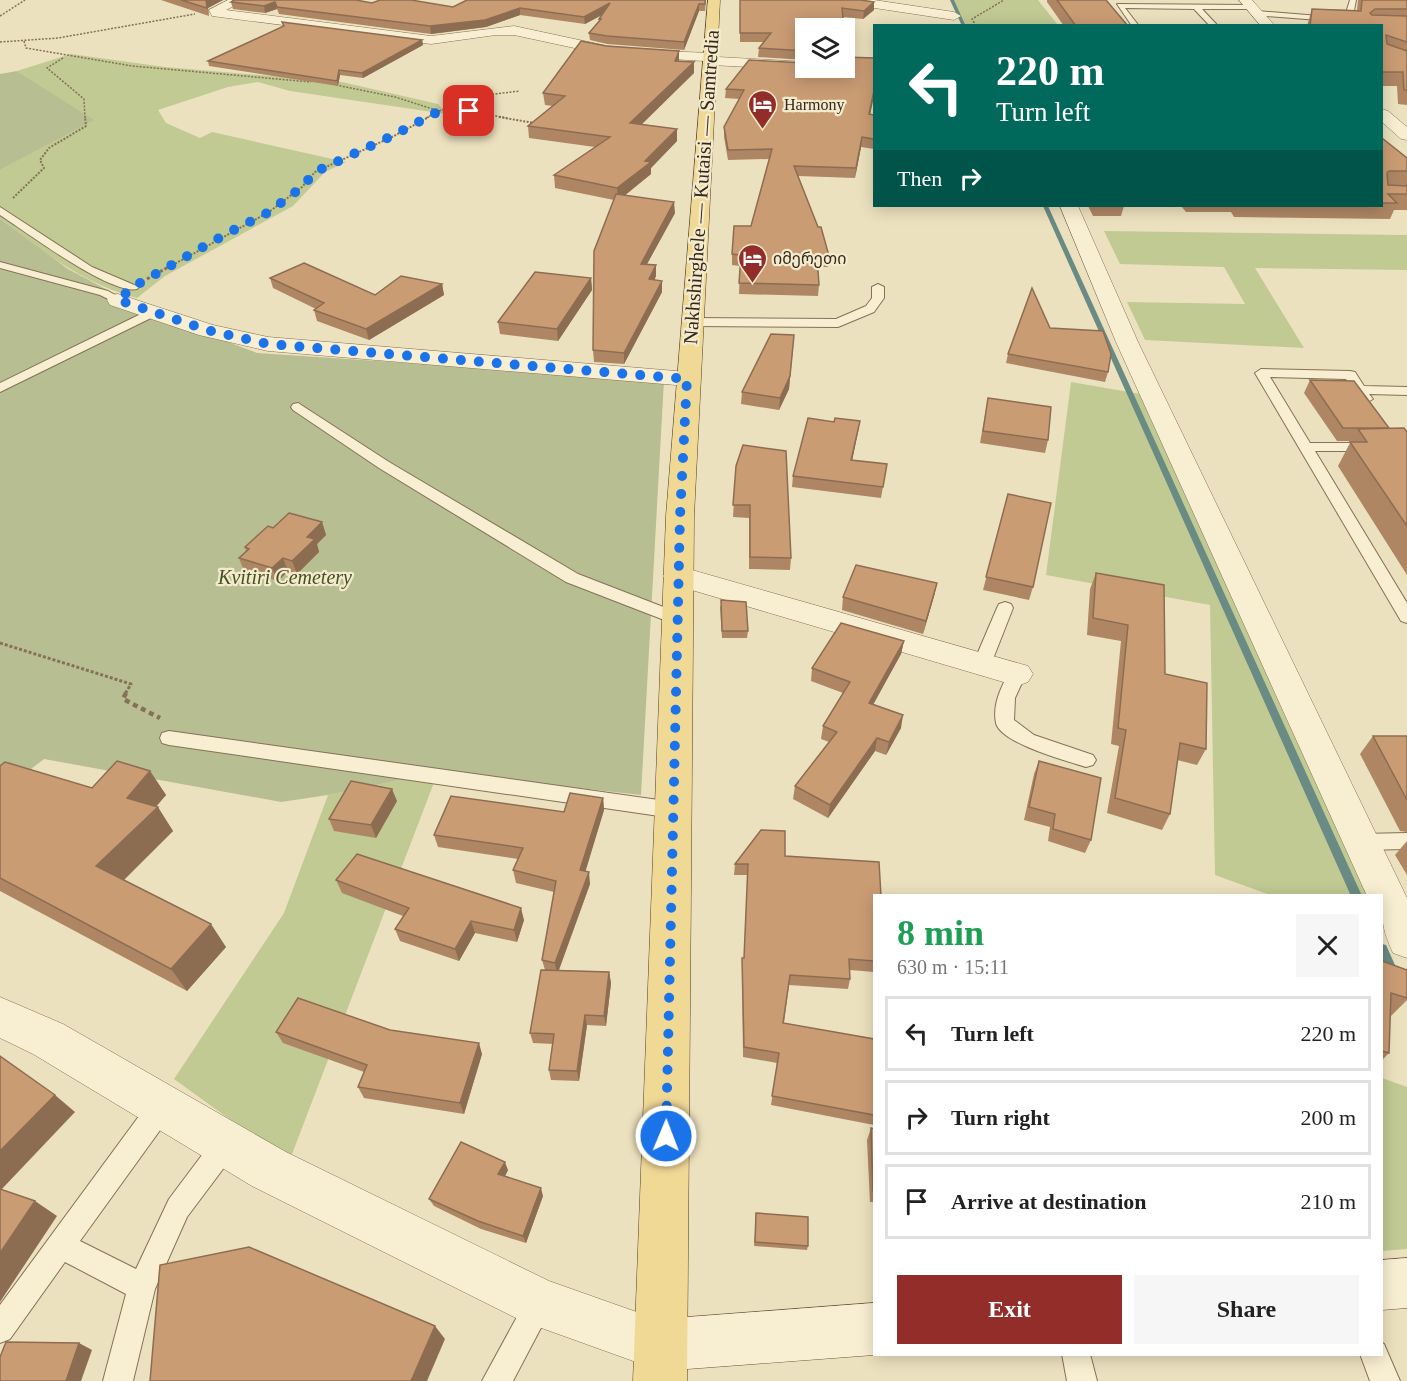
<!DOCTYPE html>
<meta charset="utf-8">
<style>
body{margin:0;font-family:"Times New Roman","Noto Sans Georgian",serif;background:#f6f6f6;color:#222;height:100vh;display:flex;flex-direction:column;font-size:22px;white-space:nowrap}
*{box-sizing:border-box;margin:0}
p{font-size:20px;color:#767676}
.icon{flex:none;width:33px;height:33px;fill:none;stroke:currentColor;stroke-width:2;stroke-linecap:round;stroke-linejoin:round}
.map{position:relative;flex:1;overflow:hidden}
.sheet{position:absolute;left:873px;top:894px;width:510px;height:462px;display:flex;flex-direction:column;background:#fff;border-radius:0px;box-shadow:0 3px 15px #0003}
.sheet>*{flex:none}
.hud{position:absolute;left:873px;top:24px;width:510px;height:183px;border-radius:0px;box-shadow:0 3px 15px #0003;background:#00695c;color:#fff;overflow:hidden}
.buttons{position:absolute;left:795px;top:18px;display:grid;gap:12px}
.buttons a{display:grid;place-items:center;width:60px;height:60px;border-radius:0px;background:#fff;box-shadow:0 3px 15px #0003;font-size:30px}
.pin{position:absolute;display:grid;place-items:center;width:51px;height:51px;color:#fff;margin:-26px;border-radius:12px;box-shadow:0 3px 9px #0006}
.me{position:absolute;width:66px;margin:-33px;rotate:1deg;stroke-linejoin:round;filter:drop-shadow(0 0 4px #0008)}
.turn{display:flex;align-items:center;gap:21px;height:126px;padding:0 24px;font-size:27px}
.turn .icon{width:78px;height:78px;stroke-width:2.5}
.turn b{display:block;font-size:42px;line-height:51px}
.then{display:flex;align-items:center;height:57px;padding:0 24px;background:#0003;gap:12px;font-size:22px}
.round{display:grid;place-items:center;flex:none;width:63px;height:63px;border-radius:0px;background:#f6f6f6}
.head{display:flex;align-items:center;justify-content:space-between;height:102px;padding:0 24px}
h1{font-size:36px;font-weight:700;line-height:45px;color:#1e9e55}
.button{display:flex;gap:12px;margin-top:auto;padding:12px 24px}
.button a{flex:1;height:69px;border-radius:0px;background:#922d29;color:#fff;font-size:24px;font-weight:700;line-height:69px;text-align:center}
.button a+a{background:#f6f6f6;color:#222}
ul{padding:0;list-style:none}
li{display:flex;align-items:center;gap:18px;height:75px;margin:0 12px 9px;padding:0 12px;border:3px solid #e0e0e0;border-radius:0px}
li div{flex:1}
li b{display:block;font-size:22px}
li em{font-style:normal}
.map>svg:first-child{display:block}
.green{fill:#c1ca93}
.cemetery{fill:#b7be92}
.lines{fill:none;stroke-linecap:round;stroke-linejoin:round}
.stream{fill:#698b84;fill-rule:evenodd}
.lane-casing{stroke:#847157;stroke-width:2}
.street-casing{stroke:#847157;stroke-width:1}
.secondary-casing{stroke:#66523b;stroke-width:1}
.primary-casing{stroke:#513f2c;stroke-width:1}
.path-far3{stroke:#847157;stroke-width:1.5;stroke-dasharray:2 1.5;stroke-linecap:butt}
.path-far2{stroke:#847157;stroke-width:2;stroke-dasharray:2 1.5;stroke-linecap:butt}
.path-far1{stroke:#847157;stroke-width:3;stroke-dasharray:3 2;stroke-linecap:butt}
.path{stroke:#847157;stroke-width:4.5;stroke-dasharray:5 4;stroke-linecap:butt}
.lane{fill:#f8eed1;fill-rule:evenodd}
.street{fill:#f8eed1;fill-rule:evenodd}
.secondary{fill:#f8eed1;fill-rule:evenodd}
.primary{fill:#f0d895;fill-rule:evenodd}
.wall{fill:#ae8664}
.shaded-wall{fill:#8d6d51}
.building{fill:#ca9c74;stroke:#8d6d51;stroke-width:1.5}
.route{stroke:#1a73e8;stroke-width:10;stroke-dasharray:0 18}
.labels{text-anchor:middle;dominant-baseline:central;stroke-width:4.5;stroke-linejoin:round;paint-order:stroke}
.far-poi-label{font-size:16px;fill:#34281c;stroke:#f4ebcd;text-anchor:start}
.street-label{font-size:20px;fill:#34281c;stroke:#f4ebcd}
.park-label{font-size:20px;font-style:italic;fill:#425023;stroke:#f4ebcd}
</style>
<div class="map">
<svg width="1407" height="1381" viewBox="0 0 1407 1381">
<rect width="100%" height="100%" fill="#ece1be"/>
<g class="green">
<polygon points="954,0 1038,0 1058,25 966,25"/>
<path d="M71 54 165 67 342 82 438 104 446 114 290 91 258 82 228 87 158 110 166 123 200 138 212 132 346 162 325 172 293 206 165 276 137 298C81 283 46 253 0 219V170L93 120 17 71Z"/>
<polygon points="1104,231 1407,235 1407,270 1255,268 1304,348 1145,340 1127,302 1245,304 1224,267 1120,264"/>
<polygon points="1071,382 1146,395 1378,895 1270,895 1215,875 1210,605 1046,575"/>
<polygon points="438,772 289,1162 174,1079 284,913 328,795"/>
<polygon points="1382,1078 1407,1087 1407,1249 1382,1251"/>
</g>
<g class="cemetery">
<polygon points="17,71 94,120 0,170 0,74"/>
<polygon points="0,219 68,269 151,313 257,353 664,380 641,795 438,772 328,795 281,802 44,759 0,793"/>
</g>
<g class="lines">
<g class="stream">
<polygon points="950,0 954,0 966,26 962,26"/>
<polygon points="1043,206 1048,206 1362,896 1351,896"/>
<polygon points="1382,944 1386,945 1399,974 1397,978 1393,979 1389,978 1382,961"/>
</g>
<defs>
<g id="lane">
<polygon points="1350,0 1356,0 1353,16 1349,18 1345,16"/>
<polygon points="1117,4 1251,5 1255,7 1251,9 1202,9 1218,26 1210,26 1194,9 1125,8 1139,26 1132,26"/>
<polygon points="1257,11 1332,17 1336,19 1332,21 1254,15"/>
<path d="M0 207 92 267 139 287 137 289C110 295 25 231 0 215Z"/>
<polygon points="0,262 108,291 124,300 122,302 114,302 100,295 0,268"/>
<polygon points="878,284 884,287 884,298 874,312 838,327 693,326 687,322 693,318 836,319 866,306 872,298 872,287"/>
<polygon points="151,309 155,310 155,316 0,392 0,383"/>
<polygon points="1261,369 1350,371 1355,372 1364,386 1407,387 1407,395 1369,394 1373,399 1366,403 1361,402 1346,379 1270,377 1310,443 1371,443 1378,447 1371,451 1315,451 1407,603 1407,623 1401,621 1255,373"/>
<polygon points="298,403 389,462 578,574 684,615 686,619 684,623 672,623 566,582 379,468 293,410 291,407 293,404"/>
<polygon points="1005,602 1011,604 1013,608 991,664 988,668 982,670 976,668 973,664 997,608 999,604"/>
<path d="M1017 668 1023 669 1026 674 1015 698 1014 720 1034 735 1093 755 1096 760 1093 765 1086 767C1067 761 1000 743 996 723 992 704 1002 685 1011 669Z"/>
<polygon points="169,731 673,802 680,804 683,810 680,816 673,818 169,745 162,743 160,738 162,733"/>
<polygon points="1407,833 1407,849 1361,850 1354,848 1351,842 1354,836 1361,834"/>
<polygon points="162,1094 171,1097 174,1106 171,1115 80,1241 136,1269 169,1199 217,1135 226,1131 235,1135 239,1144 235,1153 187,1217 155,1289 133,1381 103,1381 126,1294 65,1262 10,1339 0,1343 0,1305 153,1097"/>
<polygon points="540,1289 550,1293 554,1303 513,1381 482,1381 530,1293"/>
<polygon points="1382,1343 1384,1344 1400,1381 1370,1381 1360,1354 1382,1354"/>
<polygon points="1062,1354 1090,1354 1097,1381 1067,1381"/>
</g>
<g id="street">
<polygon points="228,0 245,0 226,10 431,36 514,26 607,46 659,51 711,53 718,57 806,62 806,68 812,68 806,70 711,65 704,61 607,55 514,35 496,35 431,44 212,16 209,10"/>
<polygon points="842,0 874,0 954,12 961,16 954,20 848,4"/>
<polygon points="1239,0 1252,0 1275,26 1261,26"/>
<polygon points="1382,109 1388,111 1407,127 1407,140 1401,139 1382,122"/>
<path d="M1060 206H1078L1138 342 1407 898V958L1393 953C1382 929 1382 921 1382 896H1367L1116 342Z"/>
<polygon points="118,294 213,325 268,337 688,372 696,374 700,379 696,384 688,386 268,351 199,335 110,305 107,300 110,295"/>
<polygon points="678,566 1028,666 1033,674 1028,682 1017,686 668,583 663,576 668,569"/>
<polygon points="0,997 63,1024 286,1152 549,1281 679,1327 687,1345 679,1363 661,1371 522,1321 252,1186 33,1054 0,1038"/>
</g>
<g id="secondary">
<polygon points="1407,1258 1407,1308 1382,1310 1382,1260"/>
<polygon points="874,1303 874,1355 661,1371 643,1363 635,1345 643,1327 661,1319"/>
</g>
<polygon id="primary" points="708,0 720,0 694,516 687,1381 633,1381 666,516"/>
</defs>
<use href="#lane" class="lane-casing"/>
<use href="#street" class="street-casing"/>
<use href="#secondary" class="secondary-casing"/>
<use href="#primary" class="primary-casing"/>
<g class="path-far3">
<polyline points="0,16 25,0"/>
<polyline points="976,26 972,19 1004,0"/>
<polyline points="24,41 26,48 132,66 311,82"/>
<polyline points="0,42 58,38 195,14"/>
<polyline points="63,58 47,68 84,99 85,118"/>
<polyline points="336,85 395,97 439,111 426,118"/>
<polyline points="447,107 507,118"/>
<polyline points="439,111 478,96 520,91"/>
</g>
<g class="path-far2">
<polyline points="499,117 534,123"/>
<polyline points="13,198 44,168 40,160 49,148 86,126 85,117"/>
<polyline points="169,267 269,212 302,187 315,172 392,137 429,117"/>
</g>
<g class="path-far1">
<polyline points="147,279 172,265"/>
<polyline points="0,643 131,684 125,694"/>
</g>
<polyline class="path" points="126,693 123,699 160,718"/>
<use href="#lane" class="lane"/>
<use href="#street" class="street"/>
<use href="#secondary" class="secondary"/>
<use href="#primary" class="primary"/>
</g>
<g class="wall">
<polygon points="161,0 223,0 208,8 209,16"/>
<polygon points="706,0 705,11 699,11 684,50 607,44 590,40 589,33 599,21 599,19 602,15 585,24 520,15 486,27 431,34 279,14 277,9 265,13 233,9 231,2 372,3 453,7"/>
<polygon points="740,0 874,10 863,19 843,17 806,28 806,60 758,57 759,48 764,42 740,42"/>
<polygon points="1047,0 1106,0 1128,26 1064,26 1047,2"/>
<polygon points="1358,0 1407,0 1407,105 1398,104 1397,86 1382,86 1382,26 1307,26 1312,9 1357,10"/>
<polygon points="422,40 423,45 363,78 340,75 338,86 209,66 208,61"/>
<polygon points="606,46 679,51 679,61 694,73 641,124 677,129 677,141 651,168 651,174 625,195 675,213 647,264 656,276 654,280 662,292 624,364 594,362 593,350 614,200 555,188 554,175 595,147 529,138 528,126 553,106 545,105 543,93"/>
<polygon points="806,63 870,114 874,115 874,149 861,147 855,178 798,176 829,256 828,267 818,267 819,285 818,296 739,294 740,266 732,265 732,254 751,226 769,159 728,160 724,137 724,127 739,99 725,98 726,89"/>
<polygon points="1382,138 1407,158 1407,210 1394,210 1390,219 1234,217 1231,212 1186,212 1181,206 1382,206"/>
<polygon points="1088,206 1124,206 1121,216 1093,216"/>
<polygon points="270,278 375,295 442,284 444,295 369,340 317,321 314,310 316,309 273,288"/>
<polygon points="591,278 592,290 558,341 500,334 498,322"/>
<polygon points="793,348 789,389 779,410 741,404 742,392"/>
<polygon points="1008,354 1108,372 1105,382 1006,363"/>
<polygon points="1310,380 1389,428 1407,432 1407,575 1338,466 1351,441 1337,441 1304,393"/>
<polygon points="988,398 1048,440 1045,453 980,443"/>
<polygon points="860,421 852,460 887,464 881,498 792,487 793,476 834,422"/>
<polygon points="736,466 791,558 790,570 749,569 749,518 733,517"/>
<polygon points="1008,494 1033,587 1029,600 983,590"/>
<polygon points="322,522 326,535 317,544 319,552 297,574 288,571 278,581 244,571 239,558 246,551 245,547 273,528"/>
<polygon points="1096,573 1165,674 1206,749 1197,765 1177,760 1170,814 1162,830 1107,813 1119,746 1111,744 1121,641 1087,635 1090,589"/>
<polygon points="937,583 934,596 923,634 842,610 843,597"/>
<polygon points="720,606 748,631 747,638 722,638"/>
<polygon points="904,641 901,654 873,704 901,728 886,755 875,751 828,818 793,799 795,786 829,742 821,739 823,726 843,693 811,681 812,668"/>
<polygon points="1373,736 1407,736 1407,832 1400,831 1360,754"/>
<polygon points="1039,761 1091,840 1085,853 1048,841 1050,827 1024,820 1034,774"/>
<polygon points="0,766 92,788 150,771 166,795 156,806 173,831 123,880 226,947 187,991 0,891"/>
<polygon points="603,798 604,810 585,871 590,884 559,970 609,972 611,983 606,1026 587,1025 579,1081 551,1080 549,1070 553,1044 533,1043 530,1033 545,970 542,960 554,892 516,883 513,870 518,859 438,847 434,835 564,812"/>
<polygon points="397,801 376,838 334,831 329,819"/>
<polygon points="1407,841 1407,875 1395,855"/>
<polygon points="785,856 874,896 874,972 850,970 850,979 848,989 789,985 784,1023 874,1039 874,1125 771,1105 777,1063 743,1057 742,969 742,958 744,958 748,875 734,875 735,864"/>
<polygon points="336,880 524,920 517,942 475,933 459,961 400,941 395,929 403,916 342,893"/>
<polygon points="1382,961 1407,970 1407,1000 1391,1016 1390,1015 1389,1053 1382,1060"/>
<polygon points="390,1030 482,1054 464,1114 364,1098 358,1087 364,1072 283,1043 276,1032"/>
<polygon points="871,1128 874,1129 874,1202 870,1202 867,1140"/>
<polygon points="508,1170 505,1176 543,1196 526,1243 481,1229 434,1206 429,1199"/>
<polygon points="756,1213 808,1246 807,1250 754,1246"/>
</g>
<g class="shaded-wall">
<polygon points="208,0 223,0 208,8 209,16 206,1"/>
<polygon points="275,2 277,9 265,13 264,6"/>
<polygon points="874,2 874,10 863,19 864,11"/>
<polygon points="610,3 611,10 585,24 584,17"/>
<polygon points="699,4 699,11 684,50 684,42"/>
<polygon points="520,8 520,15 486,27 431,34 430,26"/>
<polygon points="422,40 423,45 363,78 362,73"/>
<polygon points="679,51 679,62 675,61"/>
<polygon points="694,62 694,73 631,135 630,123"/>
<polygon points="339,70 340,75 338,86 337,81"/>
<polygon points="874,91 874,97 868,124 869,114"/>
<polygon points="677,129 677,141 651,168 651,174 618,201 617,188"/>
<polygon points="862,137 861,147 855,178 856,168"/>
<polygon points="674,202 675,213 641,275 641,264"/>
<polygon points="656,265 656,276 650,291 649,279"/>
<polygon points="591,278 592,290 558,341 557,329"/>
<polygon points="662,281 662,292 624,364 624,353"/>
<polygon points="442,284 444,295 369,340 366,329"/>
<polygon points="794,335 789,389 779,410 780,398"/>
<polygon points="860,421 858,432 850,471 851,460"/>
<polygon points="322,522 326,535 317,544 319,552 297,574 292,561 307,537"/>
<polygon points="283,558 288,571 278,581 272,568"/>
<polygon points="937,583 934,596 923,634 926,621"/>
<polygon points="904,641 901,654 867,716 869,703"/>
<polygon points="903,715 901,728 886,755 889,742"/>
<polygon points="877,738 875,751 828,818 830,805"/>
<polygon points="150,771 166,795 149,815 158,807 173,831 114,890 96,866 127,798"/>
<polygon points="392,789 397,801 376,838 371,825"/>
<polygon points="603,798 604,810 582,883 580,870"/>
<polygon points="589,872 590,884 557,975 555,963"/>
<polygon points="521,908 524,920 517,942 514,930"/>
<polygon points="471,921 475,933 459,961 455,949"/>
<polygon points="211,924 226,947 187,991 171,969"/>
<polygon points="609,972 611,983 606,1026 604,1016"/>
<polygon points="585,1015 587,1025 579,1081 577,1071"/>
<polygon points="479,1043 482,1054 464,1114 460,1103"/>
<polygon points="55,1095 75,1112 0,1191 0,1151"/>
<polygon points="505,1162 508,1170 502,1182 498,1174"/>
<polygon points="541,1188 543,1196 526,1243 523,1236"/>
<polygon points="35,1201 57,1216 0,1302 0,1253"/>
<polygon points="435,1326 445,1339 427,1381 411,1381"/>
<polygon points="79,1343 92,1350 81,1381 66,1381"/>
</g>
<g class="building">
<polygon points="181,0 208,0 206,1 207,8"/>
<polygon points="234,0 356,0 372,3 380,0 411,0 453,7 467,0 705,0 705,4 699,4 684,42 607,36 589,33 601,19 599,19 610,3 584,17 520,8 485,20 430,26 277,7 275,2 264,6 231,2"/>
<polygon points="740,0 861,0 874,2 864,11 842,8 844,28 806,28 806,51 759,48 771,33 740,33"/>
<polygon points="1057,0 1106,0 1128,26 1076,26"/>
<polygon points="1362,0 1407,0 1407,9 1375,9 1370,13 1372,15 1407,16 1407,42 1386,35 1387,44 1407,51 1407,90 1404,90 1403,72 1382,72 1382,26 1310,26 1312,9 1361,11"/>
<polygon points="282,22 422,40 362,73 339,70 337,81 208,61 284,26"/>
<polygon points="581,41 606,46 679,51 675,61 694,62 630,123 677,129 645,161 651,162 617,188 554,175 610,137 528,126 565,96 543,93"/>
<polygon points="844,57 874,58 874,91 869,114 874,115 874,139 862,137 856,168 794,166 818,227 821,227 829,256 817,256 819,285 739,283 741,255 732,254 734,226 751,226 772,149 728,150 724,127 744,90 726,89 749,60 806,63 806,68 844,68"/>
<polygon points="1382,138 1407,158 1407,171 1389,171 1387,173 1388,185 1407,186 1407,194 1388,194 1397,203 1382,203"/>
<polygon points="616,194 674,202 641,264 656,265 649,279 662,281 624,353 593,350 594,251"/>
<polygon points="304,263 375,295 401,276 442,284 366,329 314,310 324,303 270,278"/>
<polygon points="535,272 591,278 557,329 498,322"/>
<polygon points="1032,288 1050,328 1103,331 1111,354 1108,372 1008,354"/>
<polygon points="771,334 794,335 790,376 780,398 742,392"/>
<polygon points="1310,380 1354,381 1389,428 1343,428"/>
<polygon points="988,398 1051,407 1048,440 983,431"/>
<polygon points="808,418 834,422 835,418 860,421 851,460 887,464 883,487 793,476"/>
<polygon points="1404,428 1407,432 1407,526 1350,442 1367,442 1358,429"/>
<polygon points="743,445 786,451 791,558 750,557 750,505 733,505 736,466"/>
<polygon points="1008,494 1051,503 1033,587 986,577"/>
<polygon points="289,513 322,522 307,537 315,539 292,561 283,558 272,568 239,558 249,549 245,547 268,526 273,528"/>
<polygon points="856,565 937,583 926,621 843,597"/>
<polygon points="1096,573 1164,585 1165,674 1207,683 1206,749 1180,743 1170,814 1115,798 1126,730 1118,728 1128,625 1093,618"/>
<polygon points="721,600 746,602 748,631 722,631"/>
<polygon points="841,623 904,641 869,703 903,715 889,742 877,738 830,805 795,786 837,732 823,726 850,682 812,668"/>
<polygon points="1373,736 1407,736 1407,800"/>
<polygon points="117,761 150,771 127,798 158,807 96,866 211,924 171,969 0,878 0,766 5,762 92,788"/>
<polygon points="1039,761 1101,778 1091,840 1053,829 1055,814 1029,807"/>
<polygon points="351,781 392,789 371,825 329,819"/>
<polygon points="570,793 603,798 580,870 589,872 555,963 542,960 556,881 513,870 523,848 434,835 451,796 564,812"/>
<polygon points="761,830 785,831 785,856 879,862 881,896 874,896 874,961 849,959 850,979 790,975 783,1023 874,1039 874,1115 772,1096 779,1053 744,1047 742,958 744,958 748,864 735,864"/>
<polygon points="357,854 521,908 514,930 471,921 455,949 395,929 409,908 336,880"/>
<polygon points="1382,961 1407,970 1407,998 1391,993 1389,1053 1382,1051"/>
<polygon points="541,970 609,972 604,1016 585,1015 577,1071 549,1070 554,1034 530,1033"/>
<polygon points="298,998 390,1030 479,1043 460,1103 358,1087 367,1065 276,1032"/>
<polygon points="0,1056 55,1095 0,1151"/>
<polygon points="871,1128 874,1129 874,1191 873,1191"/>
<polygon points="461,1142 505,1162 498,1174 541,1188 523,1236 478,1221 429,1199"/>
<polygon points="0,1189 35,1201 0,1253"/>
<polygon points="756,1213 808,1217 808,1246 755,1242"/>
<polygon points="249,1247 435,1326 411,1381 150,1381 160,1265"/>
<polygon points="6,1342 79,1343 66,1381 0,1381 0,1357"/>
</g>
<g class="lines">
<polyline class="route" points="469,111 447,107 392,136 315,172 302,187 269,212 226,234 133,287 118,300 207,330 268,344 687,379 680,516 666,1136"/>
</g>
<defs>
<symbol id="hotel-pin" viewBox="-11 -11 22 30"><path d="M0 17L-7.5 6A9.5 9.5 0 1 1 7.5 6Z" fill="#922d29" stroke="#f4ebcd"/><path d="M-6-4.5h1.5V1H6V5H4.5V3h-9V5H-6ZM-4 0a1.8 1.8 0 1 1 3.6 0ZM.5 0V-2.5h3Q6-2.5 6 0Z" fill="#fff"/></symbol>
</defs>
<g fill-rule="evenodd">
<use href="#hotel-pin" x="746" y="88" width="33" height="45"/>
<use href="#hotel-pin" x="736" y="242" width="33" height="45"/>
</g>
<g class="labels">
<g class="far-poi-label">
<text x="784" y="104">Harmony</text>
<text x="773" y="258">იმერეთი</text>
</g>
<g class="street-label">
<text transform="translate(701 187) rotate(-86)">Nakhshirghele — Kutaisi — Samtredia</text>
</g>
<g class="park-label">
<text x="285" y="577">Kvitiri Cemetery</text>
</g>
</g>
</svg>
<div class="buttons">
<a><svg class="icon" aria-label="layers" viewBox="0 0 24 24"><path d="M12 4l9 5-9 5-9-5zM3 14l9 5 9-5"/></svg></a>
</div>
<div class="pin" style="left:469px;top:111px;background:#d93025"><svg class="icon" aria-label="arrive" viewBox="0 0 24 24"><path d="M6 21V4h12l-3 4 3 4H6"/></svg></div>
<svg class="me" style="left:666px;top:1136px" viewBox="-20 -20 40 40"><circle r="17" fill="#1a73e8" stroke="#fff" stroke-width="3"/><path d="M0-11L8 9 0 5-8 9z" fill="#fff"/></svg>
<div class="hud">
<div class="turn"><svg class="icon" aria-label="left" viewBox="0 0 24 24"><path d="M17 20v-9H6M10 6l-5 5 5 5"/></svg><div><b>220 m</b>Turn left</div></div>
<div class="then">Then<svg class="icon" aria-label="right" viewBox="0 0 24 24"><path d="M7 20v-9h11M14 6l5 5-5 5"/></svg></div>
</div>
<section class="sheet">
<div class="head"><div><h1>8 min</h1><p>630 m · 15:11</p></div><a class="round"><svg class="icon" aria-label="close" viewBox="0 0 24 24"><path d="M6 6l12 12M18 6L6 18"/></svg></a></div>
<ul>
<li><svg class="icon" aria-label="left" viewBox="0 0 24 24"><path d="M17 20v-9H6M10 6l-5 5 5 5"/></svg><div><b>Turn left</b></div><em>220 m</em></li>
<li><svg class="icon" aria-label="right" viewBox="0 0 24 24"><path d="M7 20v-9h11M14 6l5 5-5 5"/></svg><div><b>Turn right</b></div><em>200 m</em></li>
<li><svg class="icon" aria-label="arrive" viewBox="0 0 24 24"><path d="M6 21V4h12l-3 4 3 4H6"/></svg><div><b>Arrive at destination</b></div><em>210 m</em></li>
</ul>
<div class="button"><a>Exit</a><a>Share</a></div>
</section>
</div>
